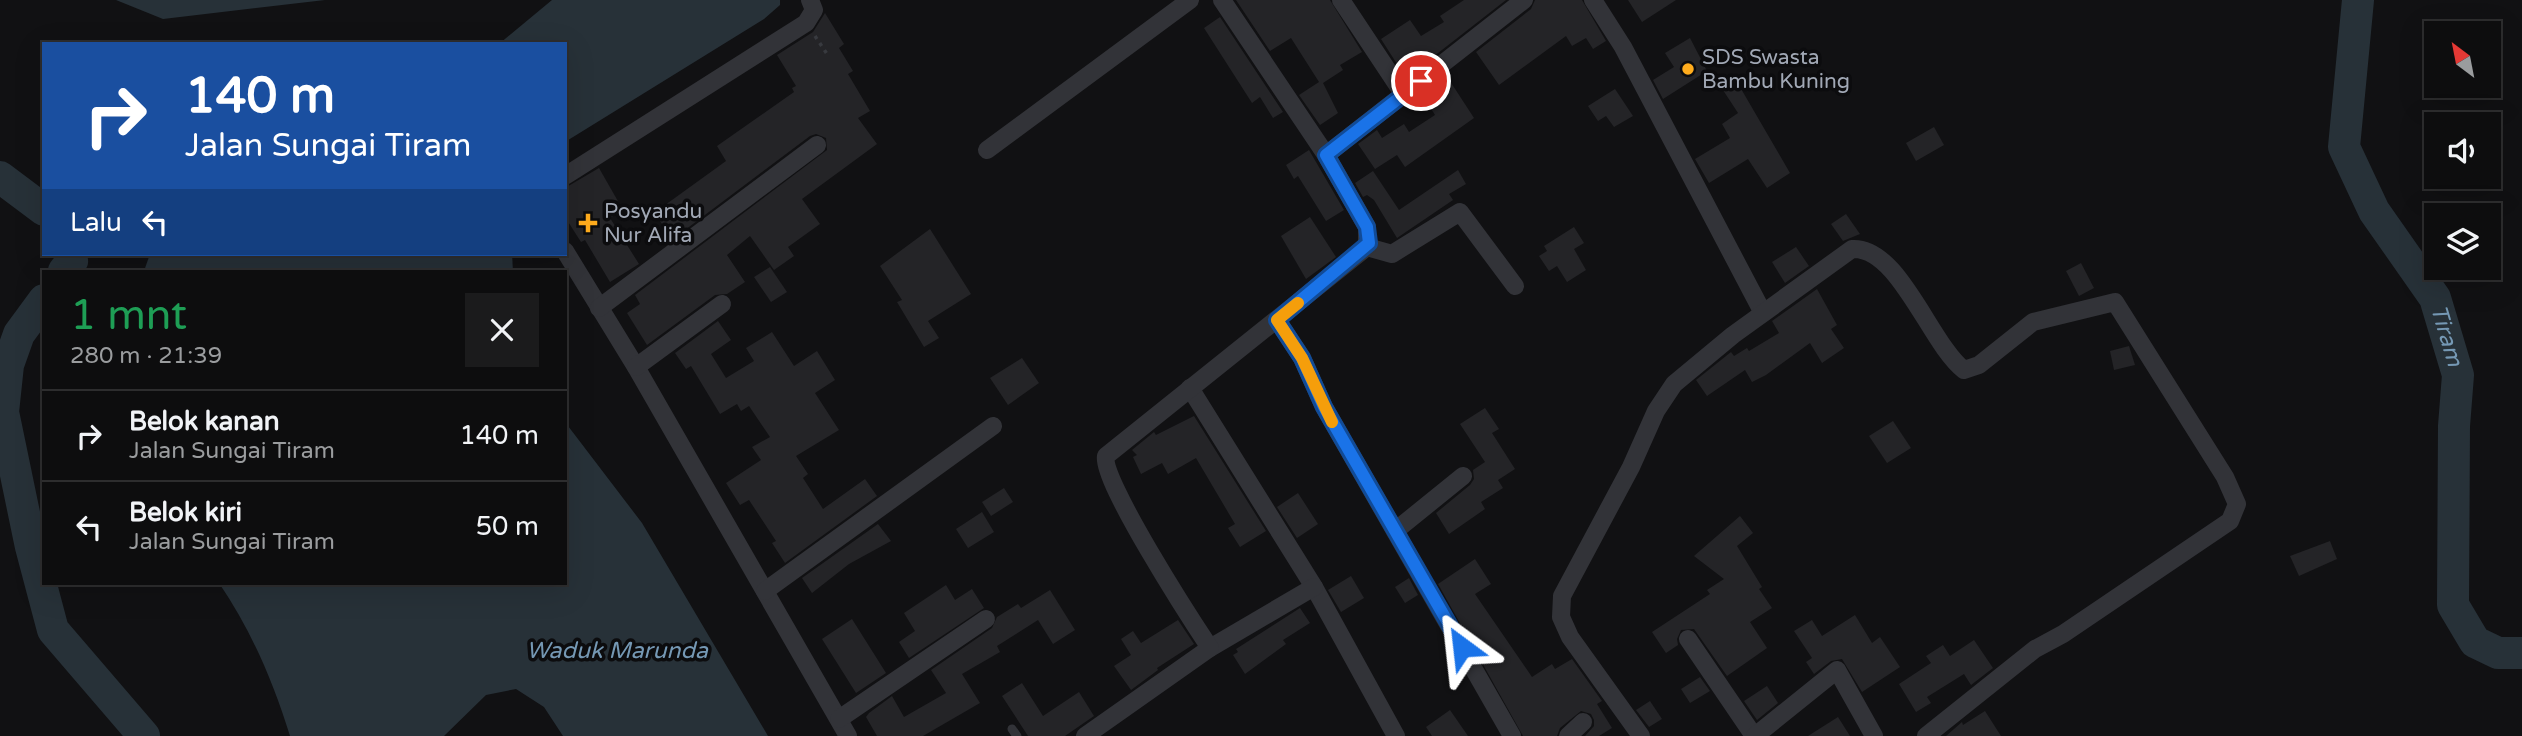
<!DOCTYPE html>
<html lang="id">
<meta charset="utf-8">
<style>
body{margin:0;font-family:"Varela Round",sans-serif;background:#1b1b1c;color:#f1f3f6;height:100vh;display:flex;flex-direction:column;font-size:26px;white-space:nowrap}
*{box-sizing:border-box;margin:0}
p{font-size:23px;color:#9a9c9e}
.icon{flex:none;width:38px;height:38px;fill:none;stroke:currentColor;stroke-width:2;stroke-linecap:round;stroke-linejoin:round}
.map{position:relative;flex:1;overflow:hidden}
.side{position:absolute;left:42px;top:270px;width:525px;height:315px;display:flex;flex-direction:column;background:#0d0d0e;border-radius:0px;box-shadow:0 7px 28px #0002,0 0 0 2px #2d2d2e}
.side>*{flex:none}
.guide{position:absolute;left:42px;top:42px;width:525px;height:214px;border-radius:0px;box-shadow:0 7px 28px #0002,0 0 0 2px #2d2d2e;background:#1a4fa0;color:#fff;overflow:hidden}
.needle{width:46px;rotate:328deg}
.buttons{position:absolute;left:2424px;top:21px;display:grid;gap:14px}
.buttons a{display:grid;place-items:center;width:77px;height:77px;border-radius:0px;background:#0d0d0e;box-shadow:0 7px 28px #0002,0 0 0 2px #2d2d2e;font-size:35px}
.pin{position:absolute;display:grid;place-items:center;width:60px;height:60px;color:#fff;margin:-30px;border:4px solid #fff;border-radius:50%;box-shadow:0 2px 7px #0007}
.me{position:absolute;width:77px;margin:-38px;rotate:330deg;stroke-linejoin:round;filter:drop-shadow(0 0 5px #0008)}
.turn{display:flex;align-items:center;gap:24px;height:147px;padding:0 28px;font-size:32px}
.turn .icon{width:91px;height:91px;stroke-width:2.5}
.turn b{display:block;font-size:49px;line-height:60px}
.then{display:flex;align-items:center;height:66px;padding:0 28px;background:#0003;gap:14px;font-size:26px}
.round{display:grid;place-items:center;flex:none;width:74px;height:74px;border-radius:0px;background:#1b1b1c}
.summary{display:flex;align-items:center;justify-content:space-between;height:119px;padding:0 28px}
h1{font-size:42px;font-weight:600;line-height:52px;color:#1e9e55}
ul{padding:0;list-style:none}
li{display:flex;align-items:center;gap:21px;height:91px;padding:0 28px;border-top:2px solid #2d2d2e}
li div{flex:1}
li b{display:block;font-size:26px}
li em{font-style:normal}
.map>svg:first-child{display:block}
.water{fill:#273138}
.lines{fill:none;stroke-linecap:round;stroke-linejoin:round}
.river{stroke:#273138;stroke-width:32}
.building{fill:#242427}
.path{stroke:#383a3f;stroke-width:3.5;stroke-dasharray:3.5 5;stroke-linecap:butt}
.service{stroke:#323338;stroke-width:9}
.minor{stroke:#323338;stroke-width:18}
.route-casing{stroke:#114b97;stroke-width:18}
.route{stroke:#1a73e8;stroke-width:12}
.slow{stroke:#f59e0b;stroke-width:12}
.poi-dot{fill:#ffac1d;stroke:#0c0c0e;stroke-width:2.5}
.labels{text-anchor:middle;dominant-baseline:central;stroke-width:7;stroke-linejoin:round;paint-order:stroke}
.poi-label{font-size:21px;fill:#a1a8b5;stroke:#0c0c0e;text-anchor:start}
.water-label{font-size:23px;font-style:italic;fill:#7598b4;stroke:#0c0c0e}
</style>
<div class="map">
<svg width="2522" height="736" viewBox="0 0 2522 736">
<rect width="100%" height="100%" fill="#111113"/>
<g class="water">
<polygon points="116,0 325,0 163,19"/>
<polygon points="552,0 780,0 780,5 764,19 565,142 565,44 499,44"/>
<polygon points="150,254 512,254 513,271 144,271"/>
<path d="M565 422 642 523 768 736H563L544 707 516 689 486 695 444 736H290C273 681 251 630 219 583H565Z"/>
</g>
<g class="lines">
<g class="river">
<path id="s1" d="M2358 0 2344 147 2374 211 2435 298 2458 375 2454 426 2453 605 2475 642 2498 653H2522"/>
<polyline points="0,177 44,210"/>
<polyline points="64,271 72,261 69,254"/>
<polyline points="44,300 19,334 8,365 3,412 31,547 53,630 144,736"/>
</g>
</g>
<g class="building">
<polygon points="1236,0 1330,0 1362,52 1340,65 1343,70 1323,83 1338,113 1320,125 1299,95 1319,82 1291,38 1270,51"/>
<polygon points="1464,0 1506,0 1406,78 1381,39 1410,20 1421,36 1444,22 1440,16"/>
<polygon points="1535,0 1582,0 1606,41 1593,49 1586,38 1572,46 1566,36 1499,85 1476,52 1531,9"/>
<polygon points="1628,0 1676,0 1642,22"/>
<polygon points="825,13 844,44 839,48 853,71 848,74 870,111 858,118 877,144 802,199 820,224 788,247 794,256 774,270 750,236 727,255 745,282 727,294 715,295 647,345 627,313 640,304 635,295 827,150 826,138 816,134 810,136 673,239 654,213 726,161 717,146 794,92 792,88 796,86 777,55 813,32"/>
<polygon points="1220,17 1283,112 1273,118 1260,97 1252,103 1204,28"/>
<polygon points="1690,38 1707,71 1663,99 1653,80 1674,67 1665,53"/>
<polygon points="1446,75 1474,118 1405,167 1397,155 1375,169 1358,144 1377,130 1382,138 1404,124 1409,132 1435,115 1422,94"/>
<polygon points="1733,75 1790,173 1767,188 1748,159 1709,183 1695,159 1730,138 1722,124 1738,113 1719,84"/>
<polygon points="1615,89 1633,116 1614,127 1606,116 1598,121 1588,106"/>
<polygon points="1934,127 1944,145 1916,161 1906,143"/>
<polygon points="1309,150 1344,210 1326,221 1298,176 1294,179 1286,165"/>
<polygon points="599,168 623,210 610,218 639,264 610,282 585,240 581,242 565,217 565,188"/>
<polygon points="1458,170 1466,184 1449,194 1453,200 1397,238 1374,200 1367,195 1363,197 1355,183 1373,171 1399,210"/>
<polygon points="1846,214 1860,234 1843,241 1831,224"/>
<polygon points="1310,217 1336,257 1306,279 1281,236"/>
<polygon points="1574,227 1584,243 1574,249 1586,270 1567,282 1557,266 1549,271 1539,256 1547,251 1544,246"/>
<polygon points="930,229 971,294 928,321 939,338 924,347 897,302 902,300 880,266"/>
<polygon points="1796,247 1809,266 1785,283 1772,262"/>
<polygon points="2081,263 2094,288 2079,296 2066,271"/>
<polygon points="770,267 787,292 771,302 754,277"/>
<polygon points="1817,289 1837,325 1831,329 1844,348 1822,363 1810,343 1766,375 1752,382 1745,370 1707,396 1696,380 1731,352 1734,356 1747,348 1749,351 1779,333 1772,321"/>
<polygon points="718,321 731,340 711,354 726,378 754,361 746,348 772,332 794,366 817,351 835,380 815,393 839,430 796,456 808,474 803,478 823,509 865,479 877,496 785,563 772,543 776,541 749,500 740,505 726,483 761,460 752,447 770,437 749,406 741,411 737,404 720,414 691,366 686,369 675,353"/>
<polygon points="2129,346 2135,365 2114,370 2110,351"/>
<polygon points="1022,358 1039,383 1008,405 990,378"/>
<polygon points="1485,408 1499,429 1492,433 1515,469 1498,480 1503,488 1481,502 1485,509 1449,534 1436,513 1470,485 1474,479 1473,470 1485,462 1460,424"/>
<polygon points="1194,416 1266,531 1240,547 1228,528 1235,524 1196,458 1168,474 1162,463 1141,474 1133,457 1137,455 1132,450 1154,432 1156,435"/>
<polygon points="1893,421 1911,448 1887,463 1869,436"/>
<polygon points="1004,488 1013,502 991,516 982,502"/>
<polygon points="1298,493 1318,524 1297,538 1277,507"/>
<polygon points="982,512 994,532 968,548 956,529"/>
<polygon points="1740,516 1753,533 1737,546 1762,587 1759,589 1772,608 1750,622 1767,648 1727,676 1694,629 1681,630 1677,639 1678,645 1666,653 1652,632 1710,594 1707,590 1724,579 1694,556"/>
<polygon points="878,524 891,541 849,564 812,593 802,578"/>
<polygon points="2330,541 2337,559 2299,576 2290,556"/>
<polygon points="1475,559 1491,584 1475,594 1532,677 1552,664 1555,669 1572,659 1602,701 1597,704 1612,728 1599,736 1585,736 1594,726 1594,720 1591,714 1581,711 1560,728 1557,736 1523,736 1438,584"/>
<polygon points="1351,576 1364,598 1341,612 1328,590"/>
<polygon points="1409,578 1418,595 1405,603 1395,587"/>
<polygon points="946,585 955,600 972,589 984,608 909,658 899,642 915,631 904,613"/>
<polygon points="1050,590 1075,630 1053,644 1038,620 997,646 1000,652 962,674 980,703 923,736 877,736 866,717 869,713 892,696 904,717 946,693 931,670 992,628 997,617 1018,604 1021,608"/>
<polygon points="1300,608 1310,623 1283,640 1286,644 1245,674 1233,655 1238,652 1236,649"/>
<polygon points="1855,615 1872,643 1880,637 1900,667 1862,692 1842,659 1831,661 1814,674 1806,662 1812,658 1794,631 1812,620 1822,636"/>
<polygon points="852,619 886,673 856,693 822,639"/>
<polygon points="1178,620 1194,644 1157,668 1158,670 1131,690 1114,666 1131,655 1121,639 1133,631 1141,643"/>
<polygon points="1974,640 1993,668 1971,685 1964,674 1927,697 1931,703 1916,712 1899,684 1931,663 1926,656 1943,645 1950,656"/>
<polygon points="1700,677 1710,691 1690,703 1681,689"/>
<polygon points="1022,683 1043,716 1079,692 1094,716 1065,736 1028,736 1002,696"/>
<polygon points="1767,686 1778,703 1757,720 1744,701"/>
<polygon points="1650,701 1662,719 1649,727 1636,710"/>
<polygon points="1450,710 1468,736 1432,736 1426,727"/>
<polygon points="1985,711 2001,736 1946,736 1962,722 1963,725"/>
<polygon points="1838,717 1850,736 1808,736"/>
</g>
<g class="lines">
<polyline class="path" points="815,36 829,57"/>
<polyline class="service" points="1012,729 1017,736"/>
<g class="minor">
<polyline points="1222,0 1326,155"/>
<polyline points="1341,0 1404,95"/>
<polyline points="1593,0 1623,47 1763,313"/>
<polyline points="987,150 1190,0"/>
<polyline points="565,176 806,23 814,10 810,0"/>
<polyline points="1367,247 1392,254 1460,212 1515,286"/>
<polyline points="565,251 636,367 848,736"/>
<polyline points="599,308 817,145"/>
<polyline points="1277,320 1302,358 1324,407 1512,736"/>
<polyline points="636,367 722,304"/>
<polyline points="1190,388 1314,587 1396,736"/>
<polyline points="1395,531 1463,476"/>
<polyline points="765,591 993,426"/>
<polyline points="1688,639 1754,736"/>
<polyline points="1210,648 1314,587"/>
<polyline points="839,719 986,619"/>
<path d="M1085 736 1210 648C1192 621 1100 479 1106 456L1367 247V227L1326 155 1524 0"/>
<polyline points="1568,736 1583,722"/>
<path d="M1641 736 1570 637 1561 617 1562 596 1631 467 1656 411 1674 384 1733 335 1852 249C1899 246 1930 344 1964 370L1979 365 2033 322 2115 302 2225 477 2237 504 2230 521 2063 634 2035 649 1926 736"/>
<polyline points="1755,736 1837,670 1874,736"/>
</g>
</g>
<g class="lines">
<defs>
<polyline id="route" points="1421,81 1326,155 1367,227 1369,243 1277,320 1302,358 1324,407 1462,647"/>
</defs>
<use href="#route" class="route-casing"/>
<use href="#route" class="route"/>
<polyline class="slow" points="1298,303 1277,320 1302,358 1332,422"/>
</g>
<g class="poi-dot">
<circle cx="1688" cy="69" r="7"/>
<path d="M584.5 212.5h7v7h7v7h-7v7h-7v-7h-7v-7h7z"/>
</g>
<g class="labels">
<g class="poi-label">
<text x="1702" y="57">SDS Swasta<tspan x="1702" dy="24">Bambu Kuning</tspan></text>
<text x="604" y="211">Posyandu<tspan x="604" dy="24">Nur Alifa</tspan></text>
</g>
<g class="water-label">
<text stroke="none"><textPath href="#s1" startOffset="364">Tiram</textPath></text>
<text x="617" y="651">Waduk Marunda</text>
</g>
</g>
</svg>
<div class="buttons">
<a><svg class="needle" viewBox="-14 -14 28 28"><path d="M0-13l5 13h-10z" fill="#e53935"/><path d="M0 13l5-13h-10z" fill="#9a9c9e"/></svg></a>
<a><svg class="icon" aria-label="sound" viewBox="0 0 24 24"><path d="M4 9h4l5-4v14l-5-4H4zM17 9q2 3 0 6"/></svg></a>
<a><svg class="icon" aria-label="layers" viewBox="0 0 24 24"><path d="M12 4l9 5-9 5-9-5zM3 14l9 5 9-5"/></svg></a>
</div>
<div class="pin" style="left:1421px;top:81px;background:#d93025"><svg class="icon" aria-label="arrive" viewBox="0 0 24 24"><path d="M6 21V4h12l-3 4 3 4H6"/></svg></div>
<svg class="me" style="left:1462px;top:647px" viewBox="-20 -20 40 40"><path d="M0-17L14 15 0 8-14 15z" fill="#1a73e8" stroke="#fff" stroke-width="4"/></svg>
<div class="guide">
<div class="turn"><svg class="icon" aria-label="right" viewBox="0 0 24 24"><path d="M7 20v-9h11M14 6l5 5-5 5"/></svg><div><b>140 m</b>Jalan Sungai Tiram</div></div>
<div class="then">Lalu<svg class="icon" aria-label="left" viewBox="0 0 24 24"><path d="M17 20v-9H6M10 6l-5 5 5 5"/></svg></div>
</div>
<section class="side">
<div class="summary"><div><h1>1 mnt</h1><p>280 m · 21:39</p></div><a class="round"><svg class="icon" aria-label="close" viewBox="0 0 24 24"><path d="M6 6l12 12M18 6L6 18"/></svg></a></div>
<ul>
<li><svg class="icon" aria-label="right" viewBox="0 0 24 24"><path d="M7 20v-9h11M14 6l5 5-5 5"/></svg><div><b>Belok kanan</b><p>Jalan Sungai Tiram</p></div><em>140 m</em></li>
<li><svg class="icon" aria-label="left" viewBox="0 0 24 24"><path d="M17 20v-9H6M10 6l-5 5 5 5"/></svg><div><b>Belok kiri</b><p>Jalan Sungai Tiram</p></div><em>50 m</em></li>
</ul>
</section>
</div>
